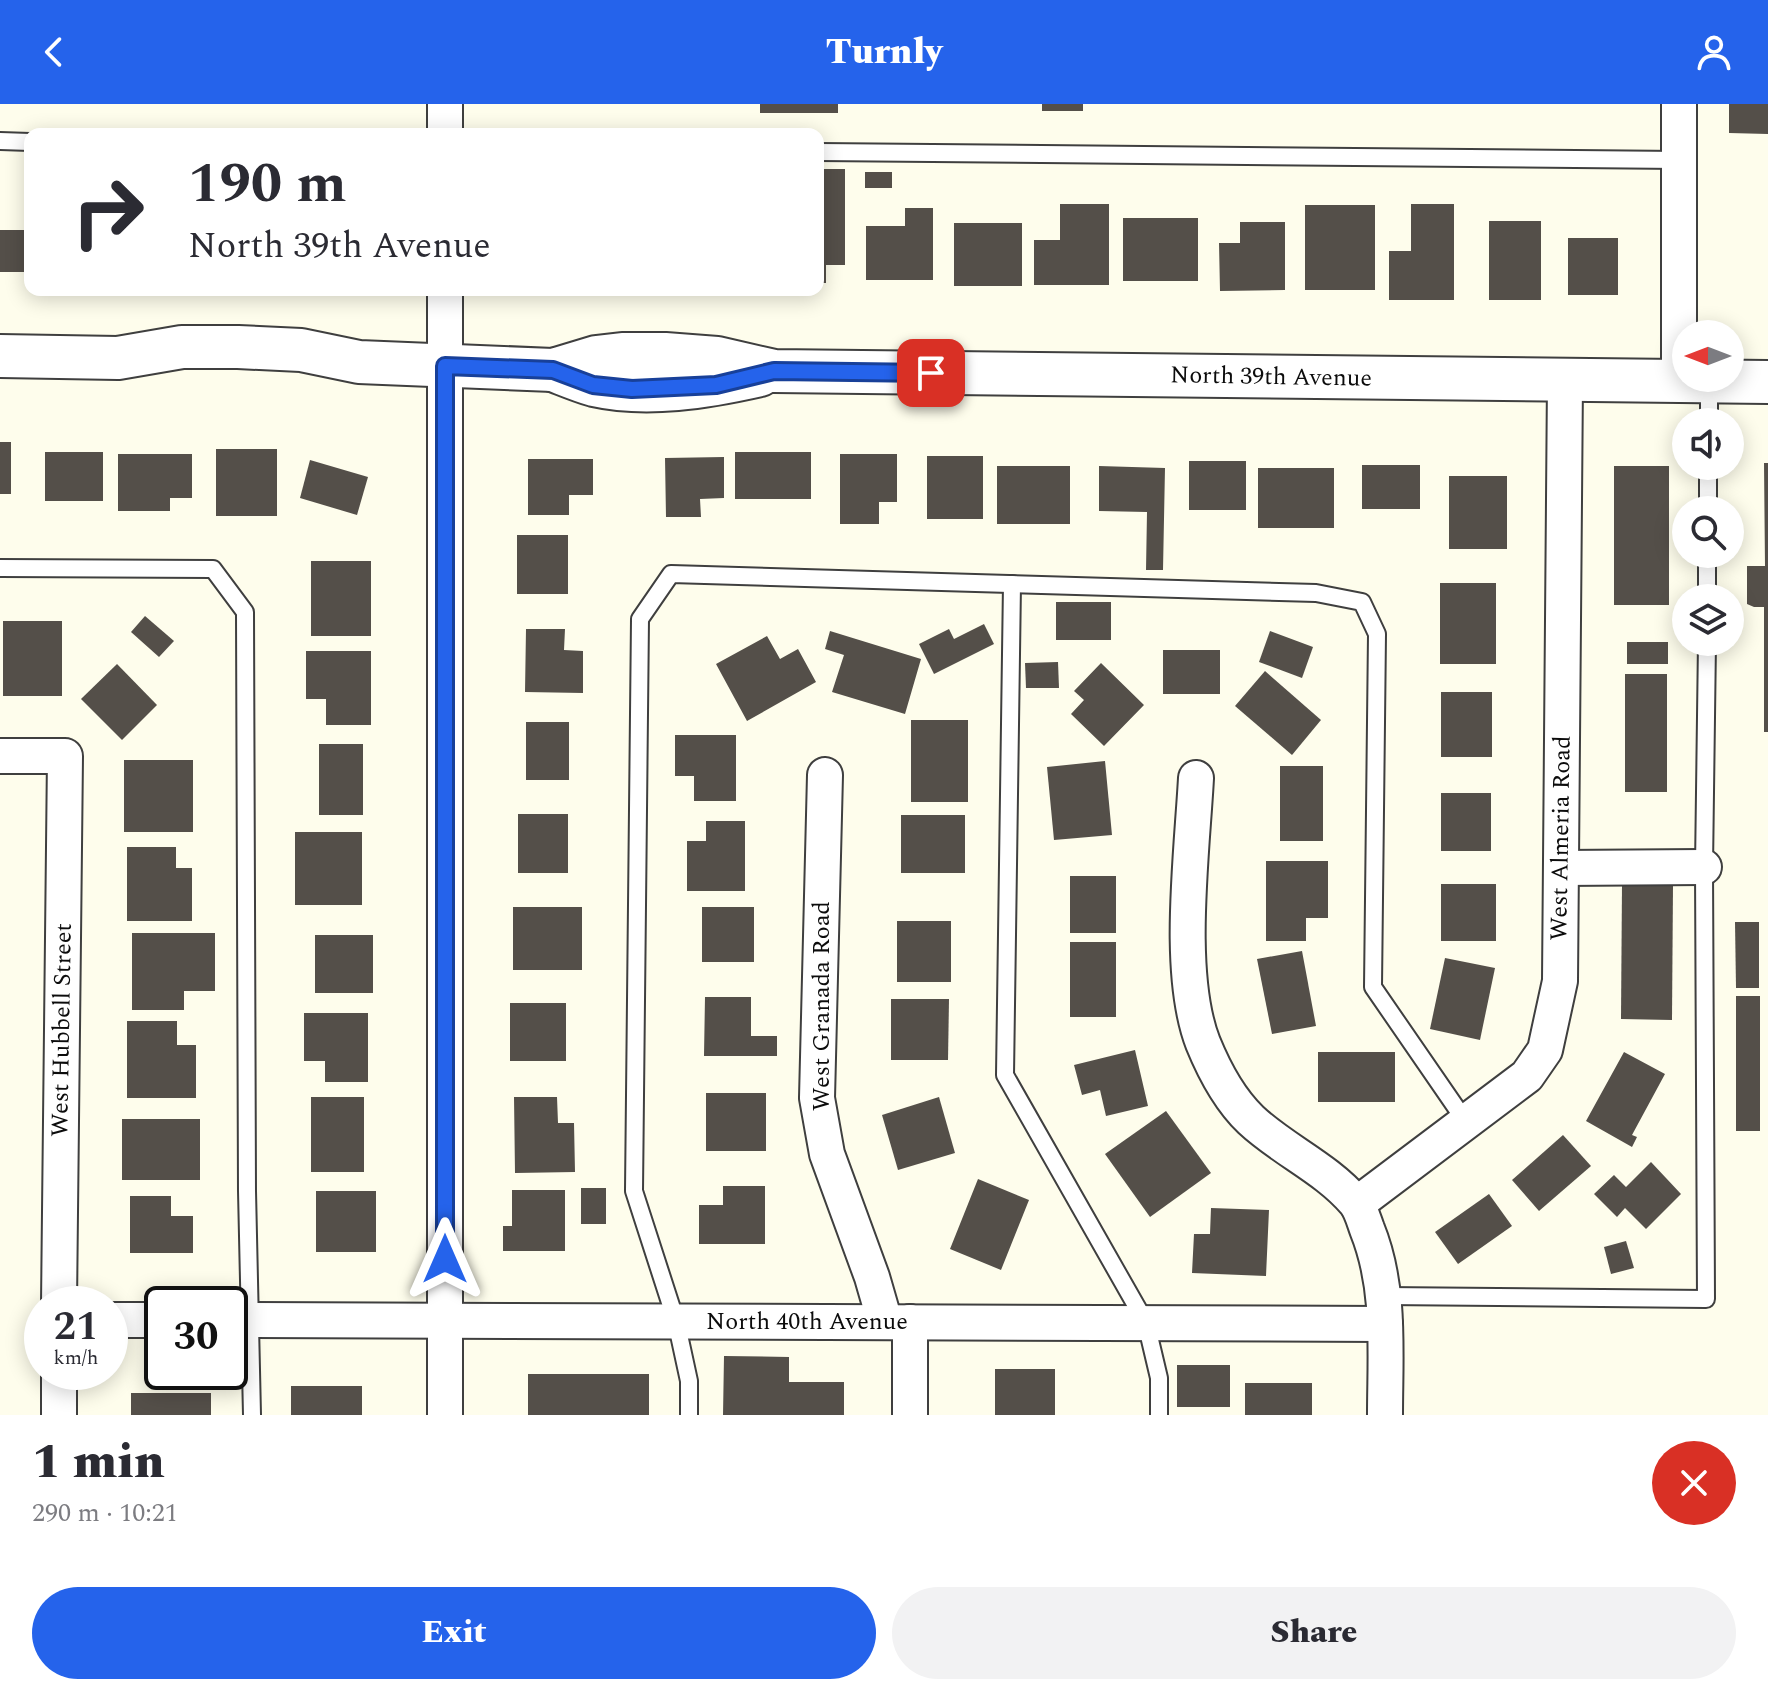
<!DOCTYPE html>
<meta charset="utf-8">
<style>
body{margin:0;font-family:Spectral,serif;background:#f2f2f3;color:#2b2b33;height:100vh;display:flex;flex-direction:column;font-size:30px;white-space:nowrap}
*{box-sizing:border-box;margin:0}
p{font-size:26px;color:#7c7c81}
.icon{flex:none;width:44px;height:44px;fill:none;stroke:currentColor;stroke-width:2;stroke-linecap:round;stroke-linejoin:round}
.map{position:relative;height:1311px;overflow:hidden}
.drawer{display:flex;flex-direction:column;background:#fff;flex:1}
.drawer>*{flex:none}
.top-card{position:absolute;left:24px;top:24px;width:800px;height:168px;border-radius:16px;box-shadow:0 4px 20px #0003;background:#fff;color:#2b2b33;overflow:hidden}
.needle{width:52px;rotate:270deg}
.controls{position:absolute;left:1672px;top:216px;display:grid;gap:16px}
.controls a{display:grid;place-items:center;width:72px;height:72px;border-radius:50%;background:#fff;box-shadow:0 4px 20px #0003;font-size:40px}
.speed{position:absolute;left:24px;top:1182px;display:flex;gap:16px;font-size:40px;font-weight:700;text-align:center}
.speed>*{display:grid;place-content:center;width:104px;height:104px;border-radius:50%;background:#fff;box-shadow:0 4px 20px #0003;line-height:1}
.speed small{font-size:20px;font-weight:400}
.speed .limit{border:4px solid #111;border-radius:12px;background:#fff;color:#111}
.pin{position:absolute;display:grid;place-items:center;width:68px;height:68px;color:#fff;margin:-34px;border-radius:16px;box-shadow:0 4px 12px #0006}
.me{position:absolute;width:88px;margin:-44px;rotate:0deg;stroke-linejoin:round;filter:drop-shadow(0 0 6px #0008)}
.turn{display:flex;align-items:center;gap:28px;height:168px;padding:0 32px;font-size:36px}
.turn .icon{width:104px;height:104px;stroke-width:2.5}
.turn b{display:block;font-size:56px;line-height:68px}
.round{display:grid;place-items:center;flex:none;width:84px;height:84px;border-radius:42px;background:#f2f2f3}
.head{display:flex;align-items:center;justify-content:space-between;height:136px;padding:0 32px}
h1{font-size:48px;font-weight:800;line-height:60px}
.cta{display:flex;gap:16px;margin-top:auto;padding:16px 32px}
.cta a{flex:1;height:92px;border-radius:48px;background:#2563eb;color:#fff;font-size:32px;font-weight:800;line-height:92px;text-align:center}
.cta a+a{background:#f2f2f3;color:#2b2b33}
header{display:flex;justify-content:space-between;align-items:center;height:104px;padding:0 32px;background:#2563eb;color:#fff;font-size:36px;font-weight:800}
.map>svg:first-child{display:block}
.building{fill:#544f49}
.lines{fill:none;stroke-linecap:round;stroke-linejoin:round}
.service-casing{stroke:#3f3f3f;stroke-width:20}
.minor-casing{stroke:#3f3f3f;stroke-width:38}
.tertiary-casing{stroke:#3f3f3f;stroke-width:46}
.service{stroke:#fff;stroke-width:16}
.minor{stroke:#fff;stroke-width:34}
.tertiary{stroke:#fff;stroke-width:42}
.route-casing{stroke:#184099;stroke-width:20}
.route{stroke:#2563eb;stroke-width:14}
.labels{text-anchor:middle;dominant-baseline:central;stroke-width:8;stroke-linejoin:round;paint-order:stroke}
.street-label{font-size:24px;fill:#0c0c0c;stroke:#fff}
</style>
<header><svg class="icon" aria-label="back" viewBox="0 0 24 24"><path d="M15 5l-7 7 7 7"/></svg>Turnly<svg class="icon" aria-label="person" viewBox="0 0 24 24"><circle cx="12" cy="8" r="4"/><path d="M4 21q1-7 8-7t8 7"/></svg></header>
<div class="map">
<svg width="1768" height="1311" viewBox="0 0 1768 1311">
<rect width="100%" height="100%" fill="#fefdec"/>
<g class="building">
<rect x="760" y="0" width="78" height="9"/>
<rect x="1042" y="0" width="41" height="7"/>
<polygon points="1729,0 1768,0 1768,30 1729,29"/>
<polygon points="824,65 845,65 845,161 826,161 826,179 818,179 818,108 824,108"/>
<rect x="865" y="68" width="27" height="16"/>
<polygon points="1060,100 1109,100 1109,181 1034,181 1034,136 1060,136"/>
<polygon points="1411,100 1454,100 1454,196 1389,196 1389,147 1411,147"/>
<rect x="1305" y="101" width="70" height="85"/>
<polygon points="905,104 933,104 933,176 866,176 866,122 905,122"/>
<rect x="1123" y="114" width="75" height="63"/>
<rect x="1489" y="117" width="52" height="79"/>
<polygon points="1240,118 1285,118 1285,186 1220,187 1219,139 1240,139"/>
<rect x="954" y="119" width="68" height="63"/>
<rect x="0" y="126" width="30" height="42"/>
<rect x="1568" y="134" width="50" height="57"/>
<rect x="0" y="338" width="11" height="52"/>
<rect x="216" y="345" width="61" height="67"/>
<rect x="45" y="348" width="58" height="49"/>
<rect x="735" y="348" width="76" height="47"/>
<polygon points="118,350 192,350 192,394 170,394 170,407 118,407"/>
<polygon points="840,350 897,350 897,398 879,398 879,420 840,420"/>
<rect x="927" y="352" width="56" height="63"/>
<polygon points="724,353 724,394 700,395 701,413 666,413 665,354"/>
<polygon points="528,355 593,355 593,391 569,391 569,411 528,411"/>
<polygon points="310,356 368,373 357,411 300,394"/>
<rect x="1189" y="357" width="57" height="49"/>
<polygon points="1764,359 1768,359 1768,628 1764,628 1764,503 1754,503 1747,500 1747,462 1765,462"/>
<rect x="1362" y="361" width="58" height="44"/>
<rect x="997" y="362" width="73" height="58"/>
<polygon points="1099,362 1165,364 1163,466 1146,466 1147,408 1099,407"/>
<rect x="1614" y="362" width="55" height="139"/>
<rect x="1258" y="364" width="76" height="60"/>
<rect x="1449" y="372" width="58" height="73"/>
<rect x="517" y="431" width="51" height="59"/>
<rect x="311" y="457" width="60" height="75"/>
<rect x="1440" y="479" width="56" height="81"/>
<rect x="1056" y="498" width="55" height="38"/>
<polygon points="145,512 174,537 159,553 131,528"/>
<rect x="3" y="517" width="59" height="75"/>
<polygon points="984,520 994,540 934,570 919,540 949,525 954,535"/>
<polygon points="526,525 565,525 564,546 583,547 583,589 525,588"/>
<polygon points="830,527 921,555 905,610 832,588 844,551 825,545"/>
<polygon points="1270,527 1313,543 1302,574 1259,558"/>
<polygon points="767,532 780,555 798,545 816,578 747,617 716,560"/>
<rect x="1627" y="538" width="41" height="22"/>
<rect x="1163" y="546" width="57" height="44"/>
<polygon points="306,547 371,547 371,621 326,621 326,595 306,595"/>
<polygon points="1058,558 1059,584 1026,584 1025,559"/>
<polygon points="1101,559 1144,601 1104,642 1071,610 1084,596 1074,587"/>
<polygon points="117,560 157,601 122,636 81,595"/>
<polygon points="1265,567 1321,616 1292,651 1235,602"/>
<rect x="1625" y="570" width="42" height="118"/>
<rect x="1441" y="588" width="51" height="65"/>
<rect x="911" y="616" width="57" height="82"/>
<rect x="526" y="618" width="43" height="58"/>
<polygon points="675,631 736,631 736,697 694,697 694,672 675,672"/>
<rect x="319" y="640" width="44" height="71"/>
<rect x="124" y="656" width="69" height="72"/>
<polygon points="1105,657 1112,731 1054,736 1047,663"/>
<rect x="1280" y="662" width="43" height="75"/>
<rect x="1441" y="689" width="50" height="58"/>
<rect x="518" y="710" width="50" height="59"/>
<rect x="901" y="711" width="64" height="58"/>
<polygon points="706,717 745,717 745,787 687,787 687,737 706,737"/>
<rect x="295" y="728" width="67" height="73"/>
<polygon points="127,743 176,743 176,764 192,764 192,817 127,817"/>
<polygon points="1266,757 1328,757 1328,814 1306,814 1306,837 1266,837"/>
<rect x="1070" y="772" width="46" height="57"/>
<rect x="1441" y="780" width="55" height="57"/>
<polygon points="1622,780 1673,781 1672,916 1621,915"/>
<rect x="513" y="803" width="69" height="63"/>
<rect x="702" y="803" width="52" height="55"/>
<rect x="897" y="817" width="54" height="61"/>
<polygon points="1735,818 1759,818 1759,884 1736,884"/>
<polygon points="132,829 215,829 215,887 184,887 184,906 132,906"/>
<rect x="315" y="831" width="58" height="58"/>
<rect x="1070" y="838" width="46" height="75"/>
<polygon points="1302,847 1316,922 1272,930 1257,855"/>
<polygon points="1445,854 1495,864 1480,936 1430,925"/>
<rect x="1736" y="892" width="24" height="135"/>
<polygon points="705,893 751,893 751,932 777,932 777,952 704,952"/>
<polygon points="891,895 949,895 948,956 891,956"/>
<rect x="510" y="899" width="56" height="58"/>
<polygon points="304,909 368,909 368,978 325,978 325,957 304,957"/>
<polygon points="127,917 177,917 177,941 196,941 196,994 127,994"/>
<polygon points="1135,946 1148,1002 1106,1012 1100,986 1082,991 1074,961"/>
<rect x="1318" y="948" width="77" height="50"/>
<polygon points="1624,948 1665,970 1632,1031 1637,1033 1632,1043 1586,1017"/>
<rect x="706" y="989" width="60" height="58"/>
<rect x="311" y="993" width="53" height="75"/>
<polygon points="514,993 557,993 558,1019 574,1019 575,1068 515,1069"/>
<polygon points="939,993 955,1049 898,1066 882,1011"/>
<polygon points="1166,1007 1211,1069 1150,1113 1105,1050"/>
<rect x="122" y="1015" width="78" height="61"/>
<polygon points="1563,1031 1591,1062 1539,1107 1512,1076"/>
<polygon points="1651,1058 1681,1090 1646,1125 1625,1104 1617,1113 1594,1090 1614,1071 1626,1083"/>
<polygon points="978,1075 1029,1096 1001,1166 950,1145"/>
<polygon points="723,1082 765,1082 765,1140 699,1140 699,1101 723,1101"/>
<rect x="581" y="1084" width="25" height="36"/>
<polygon points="512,1086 565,1086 565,1147 503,1147 503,1122 512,1122"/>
<rect x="316" y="1087" width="60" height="61"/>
<polygon points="1489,1090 1512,1122 1458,1160 1435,1128"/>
<polygon points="130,1092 171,1092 171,1112 193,1112 193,1149 130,1149"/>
<polygon points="1211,1104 1269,1106 1266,1172 1192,1169 1194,1130 1210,1130"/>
<polygon points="1626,1137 1634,1164 1611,1170 1604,1143"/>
<polygon points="724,1252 789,1253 789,1278 844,1278 844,1311 723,1311"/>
<rect x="1177" y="1261" width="53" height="42"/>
<rect x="995" y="1265" width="60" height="46"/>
<rect x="528" y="1270" width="121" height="41"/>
<rect x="1245" y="1279" width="67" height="32"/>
<rect x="291" y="1282" width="71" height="29"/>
<rect x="131" y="1289" width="80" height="22"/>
</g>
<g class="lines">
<defs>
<g id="service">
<polyline points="0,37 30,38"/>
<polyline points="818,48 1679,56"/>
<polyline points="1709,318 1709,279"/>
<polyline points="1708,406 1708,362"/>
<polyline points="0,464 213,465 245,508 247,1087 252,1311"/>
<polyline points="1012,480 1005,971 1146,1219 1159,1274 1159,1311"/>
<polyline points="1707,494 1707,450"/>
<polyline points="1384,1192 1706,1195 1704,763 1707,538"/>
<polyline points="689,1311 689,1277 676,1217 634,1087 640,515 671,470 1316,489 1362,498 1377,530 1373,883 1466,1018"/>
</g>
<g id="minor">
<polyline points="1679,0 1679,278"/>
<polyline points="445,30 445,0"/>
<polyline points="445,186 445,1311"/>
<polyline points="0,652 65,652 59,1200"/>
<polyline points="825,671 817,994 827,1050 872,1173 885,1218"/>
<path d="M1196 674C1192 749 1176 870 1203 939 1214 966 1229 995 1251 1016 1283 1046 1326 1064 1355 1098 1361 1105 1364 1117 1367 1125 1391 1184 1385 1249 1385 1311"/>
<polyline points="1561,764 1704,763"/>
<polyline points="1357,1100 1527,972 1545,946 1560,877 1565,276"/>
<polyline points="110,1216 162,1216"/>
<polyline points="230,1216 1385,1220"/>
<polyline points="910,1218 910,1311"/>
<polyline points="59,1268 59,1311"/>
</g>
<g id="tertiary">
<polyline points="0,252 118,254 182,243 238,243 301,246 359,258 553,266 596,253 622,250 665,250 717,254 774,267 1768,278"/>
<path d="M553 266C566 271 580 277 594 281 647 293 707 283 760 271"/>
</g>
</defs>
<use href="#service" class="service-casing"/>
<use href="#minor" class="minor-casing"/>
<use href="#tertiary" class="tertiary-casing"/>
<use href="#service" class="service"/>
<use href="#minor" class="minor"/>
<use href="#tertiary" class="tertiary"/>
</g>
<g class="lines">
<defs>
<polyline id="route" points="445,1155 445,262 553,266 593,281 632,285 716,281 774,267 931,269"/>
</defs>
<use href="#route" class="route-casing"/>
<use href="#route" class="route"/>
</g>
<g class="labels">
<g class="street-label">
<text transform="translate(1271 273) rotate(1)">North 39th Avenue</text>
<text transform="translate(1561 734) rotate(-89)">West Almeria Road</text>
<text transform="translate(822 902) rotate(-90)">West Granada Road</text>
<text transform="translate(62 926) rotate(-89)">West Hubbell Street</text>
<text x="807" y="1218">North 40th Avenue</text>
</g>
</g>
</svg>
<div class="controls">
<a><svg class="needle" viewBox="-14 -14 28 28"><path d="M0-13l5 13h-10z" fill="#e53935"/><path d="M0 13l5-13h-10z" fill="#7c7c81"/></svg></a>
<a><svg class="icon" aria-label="sound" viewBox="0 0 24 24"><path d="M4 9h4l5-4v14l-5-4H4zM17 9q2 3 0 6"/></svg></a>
<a><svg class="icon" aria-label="search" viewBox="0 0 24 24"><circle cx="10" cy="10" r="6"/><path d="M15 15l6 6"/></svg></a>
<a><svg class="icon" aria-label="layers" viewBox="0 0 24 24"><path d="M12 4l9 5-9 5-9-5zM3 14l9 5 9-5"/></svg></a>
</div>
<div class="speed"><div>21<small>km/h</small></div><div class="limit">30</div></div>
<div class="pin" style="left:931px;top:269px;background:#d93025"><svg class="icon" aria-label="arrive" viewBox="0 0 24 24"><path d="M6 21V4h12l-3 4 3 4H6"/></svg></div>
<svg class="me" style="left:445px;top:1155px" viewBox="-20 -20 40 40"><path d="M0-17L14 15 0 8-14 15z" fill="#2563eb" stroke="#fff" stroke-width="4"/></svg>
<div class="top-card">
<div class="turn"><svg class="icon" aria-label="right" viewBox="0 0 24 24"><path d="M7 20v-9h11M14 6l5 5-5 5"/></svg><div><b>190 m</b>North 39th Avenue</div></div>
</div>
</div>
<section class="drawer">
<div class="head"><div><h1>1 min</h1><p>290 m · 10:21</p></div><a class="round" style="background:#d93025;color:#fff"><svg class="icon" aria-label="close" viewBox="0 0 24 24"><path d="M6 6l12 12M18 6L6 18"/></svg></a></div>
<div class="cta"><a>Exit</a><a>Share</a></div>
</section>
